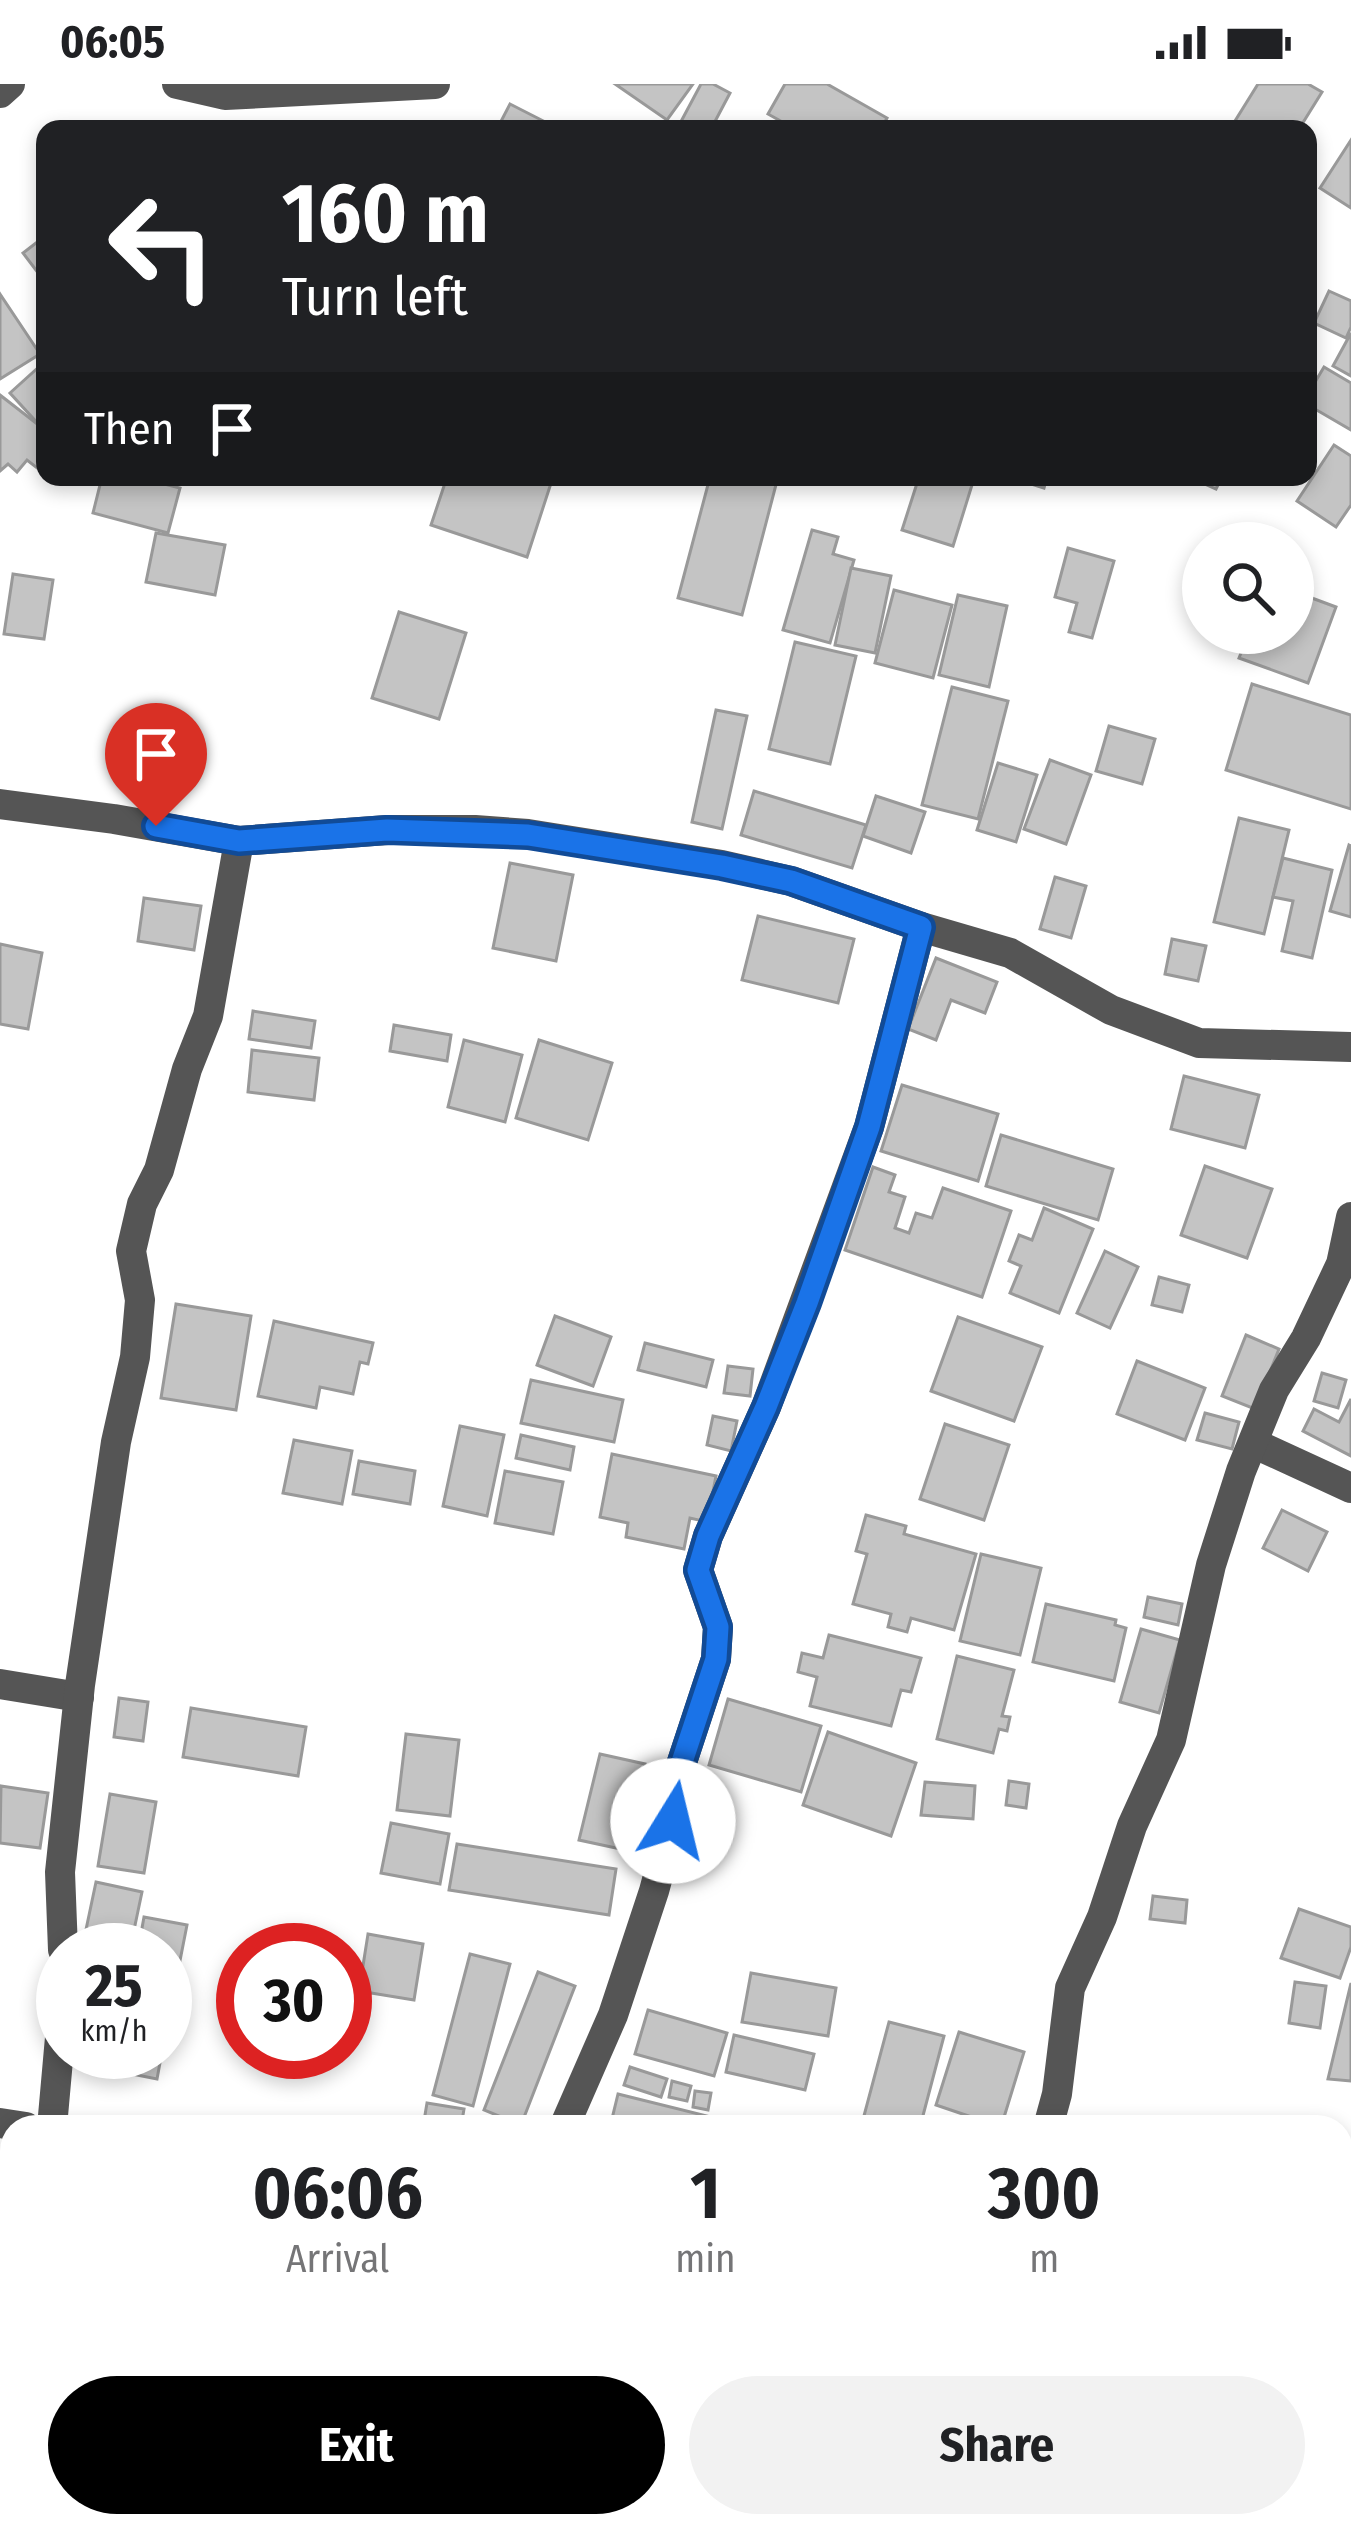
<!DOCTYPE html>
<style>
body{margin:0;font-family:"Fira Sans Condensed",sans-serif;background:#f2f2f2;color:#202124;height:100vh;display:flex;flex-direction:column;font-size:45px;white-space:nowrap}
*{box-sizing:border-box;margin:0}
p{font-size:39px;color:#757577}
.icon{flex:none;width:66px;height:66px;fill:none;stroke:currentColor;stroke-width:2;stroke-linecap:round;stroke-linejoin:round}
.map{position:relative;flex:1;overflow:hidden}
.side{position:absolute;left:0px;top:2031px;width:1353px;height:423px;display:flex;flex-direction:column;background:#fff;border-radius:36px 36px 0 0;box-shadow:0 6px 18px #0003}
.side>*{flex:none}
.top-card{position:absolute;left:36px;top:36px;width:1281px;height:366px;border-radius:24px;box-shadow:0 6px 18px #0003;background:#202124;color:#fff;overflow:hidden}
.controls{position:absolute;left:1182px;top:438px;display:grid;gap:24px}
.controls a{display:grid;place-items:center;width:132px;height:132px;border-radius:50%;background:#fff;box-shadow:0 6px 18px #0003;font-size:60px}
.speed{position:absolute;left:36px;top:1839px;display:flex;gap:24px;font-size:60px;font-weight:700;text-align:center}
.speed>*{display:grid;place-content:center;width:156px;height:156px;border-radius:50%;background:#fff;box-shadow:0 6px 18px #0003;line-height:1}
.speed small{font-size:30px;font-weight:400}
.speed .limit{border:18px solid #d22;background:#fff;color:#111}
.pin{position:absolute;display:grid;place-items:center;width:102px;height:102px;color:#fff;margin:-123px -51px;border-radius:50% 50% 50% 0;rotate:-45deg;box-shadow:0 0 12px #0007}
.pin .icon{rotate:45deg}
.me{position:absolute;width:132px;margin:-66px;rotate:9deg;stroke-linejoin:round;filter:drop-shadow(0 0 9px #0008)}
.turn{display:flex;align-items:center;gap:42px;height:252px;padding:0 48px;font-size:54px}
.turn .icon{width:156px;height:156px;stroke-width:2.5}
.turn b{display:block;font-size:84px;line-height:102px}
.then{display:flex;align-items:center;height:114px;padding:0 48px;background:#0003;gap:24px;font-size:45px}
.eta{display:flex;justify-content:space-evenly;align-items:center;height:204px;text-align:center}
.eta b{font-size:72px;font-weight:700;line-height:84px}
.cta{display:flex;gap:24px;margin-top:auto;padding:24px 48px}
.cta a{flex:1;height:138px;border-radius:72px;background:#000;color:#fff;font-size:48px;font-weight:700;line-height:138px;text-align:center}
.cta a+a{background:#f2f2f2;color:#202124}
.status{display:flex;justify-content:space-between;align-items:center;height:84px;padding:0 60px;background:#fff;direction:ltr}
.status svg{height:33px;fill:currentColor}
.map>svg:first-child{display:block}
.building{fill:#c4c4c4;stroke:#999;stroke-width:3}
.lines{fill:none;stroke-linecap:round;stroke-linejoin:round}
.minor{stroke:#555;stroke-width:30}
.route-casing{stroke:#114b97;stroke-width:30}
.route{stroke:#1a73e8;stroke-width:21}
</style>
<div class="status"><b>06:05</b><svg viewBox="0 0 49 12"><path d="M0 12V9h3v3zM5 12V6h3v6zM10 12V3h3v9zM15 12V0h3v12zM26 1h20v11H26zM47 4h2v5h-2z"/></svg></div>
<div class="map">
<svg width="1351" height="2452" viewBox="0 0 1351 2452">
<rect width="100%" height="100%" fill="#fff"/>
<g class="building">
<polygon points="615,0 693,0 667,36"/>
<polygon points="701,0 713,0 730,9 711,45 677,45"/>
<polygon points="785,0 827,0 887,34 881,45 795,45 768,30"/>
<polygon points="1258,0 1308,0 1322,8 1299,45 1230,45"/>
<polygon points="510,20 559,45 497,45"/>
<polygon points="1351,56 1351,124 1320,104"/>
<polygon points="45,152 45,198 23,169"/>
<polygon points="1329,207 1351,217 1351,243 1346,254 1314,239"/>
<polygon points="0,210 40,270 0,295"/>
<polygon points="1351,249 1351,292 1333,282"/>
<polygon points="41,281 45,285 42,344 10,309"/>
<polygon points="1324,283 1351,299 1351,346 1308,321 1308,310"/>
<polygon points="0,311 45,346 45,390 27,376 17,388 8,380 0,387"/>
<polygon points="1334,361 1351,372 1351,421 1336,443 1297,417"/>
<polygon points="102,393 137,393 180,404 168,449 93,429"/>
<polygon points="447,393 553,393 527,473 431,441"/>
<polygon points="710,393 778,393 742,531 678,514"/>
<polygon points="919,393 947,393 972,401 953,462 902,446"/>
<polygon points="1009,393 1047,393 1044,404"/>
<polygon points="1189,393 1222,393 1216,405"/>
<polygon points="812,446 838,453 833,470 854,476 830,559 783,546"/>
<polygon points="156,449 225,461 215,511 146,498"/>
<polygon points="1068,464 1114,477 1092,554 1069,548 1077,519 1055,513"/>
<polygon points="851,484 891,492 875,569 835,561"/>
<polygon points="13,490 53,496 44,555 4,550"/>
<polygon points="894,506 952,521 933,594 875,579"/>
<polygon points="1293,507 1336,523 1308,599 1239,574 1249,549 1293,549"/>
<polygon points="958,511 1007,522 989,603 939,591"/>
<polygon points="399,528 466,549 439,635 372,614"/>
<polygon points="795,558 856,572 830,680 769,665"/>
<polygon points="1252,600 1351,631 1351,725 1226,686"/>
<polygon points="952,603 1008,617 978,735 922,721"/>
<polygon points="716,626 747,632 722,745 692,738"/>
<polygon points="1109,642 1155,655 1142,700 1096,687"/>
<polygon points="1050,676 1091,691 1066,760 1024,745"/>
<polygon points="998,679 1037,691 1016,758 977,746"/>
<polygon points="754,707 866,741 852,784 741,751"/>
<polygon points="876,712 925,728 911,769 863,752"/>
<polygon points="1239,734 1289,746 1264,850 1214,838"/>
<polygon points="1349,761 1351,762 1351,833 1330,827"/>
<polygon points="1283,774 1332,786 1312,874 1282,867 1293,817 1273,813"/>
<polygon points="510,779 573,791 556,877 493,864"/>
<polygon points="1055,793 1086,802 1071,854 1040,845"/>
<polygon points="144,814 201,822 194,866 138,857"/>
<polygon points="758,832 854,855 838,919 742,896"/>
<polygon points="1172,855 1206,862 1198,897 1165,890"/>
<polygon points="0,860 42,869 28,945 0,940"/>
<polygon points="936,874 997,898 985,929 951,916 936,956 908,945"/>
<polygon points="253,927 315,937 311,964 249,955"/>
<polygon points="394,941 451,951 447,977 390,967"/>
<polygon points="464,956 522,971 505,1038 448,1023"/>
<polygon points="539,956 612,979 588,1056 516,1034"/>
<polygon points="252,966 319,974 314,1016 248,1008"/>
<polygon points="1184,992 1259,1011 1245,1064 1171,1045"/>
<polygon points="902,1001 998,1030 978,1097 881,1067"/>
<polygon points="1001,1051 1113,1085 1098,1136 986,1102"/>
<polygon points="1205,1082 1272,1105 1247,1174 1181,1151"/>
<polygon points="873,1083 895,1091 889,1108 905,1113 895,1144 909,1149 916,1129 932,1134 943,1104 1011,1127 982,1213 845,1166"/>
<polygon points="1044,1124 1093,1145 1059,1229 1010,1209 1021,1182 1009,1177 1019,1151 1032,1156"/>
<polygon points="1105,1167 1138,1183 1110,1244 1077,1229"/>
<polygon points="1159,1193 1189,1201 1182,1228 1152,1221"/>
<polygon points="176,1220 251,1232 236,1326 161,1314"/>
<polygon points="555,1232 611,1253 593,1302 537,1281"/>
<polygon points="958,1233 1042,1263 1014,1337 931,1307"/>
<polygon points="274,1237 373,1259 368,1280 360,1278 353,1310 320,1303 316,1324 258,1312"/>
<polygon points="1246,1251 1279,1265 1255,1325 1222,1312"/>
<polygon points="645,1259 713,1276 706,1303 638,1286"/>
<polygon points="1137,1277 1205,1304 1185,1356 1117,1330"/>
<polygon points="728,1282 753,1285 750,1312 724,1309"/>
<polygon points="1322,1289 1346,1296 1338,1324 1314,1317"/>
<polygon points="531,1296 623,1316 614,1358 521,1339"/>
<polygon points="1351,1315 1351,1372 1303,1347 1314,1325 1339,1338"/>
<polygon points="1205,1329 1239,1338 1232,1365 1197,1356"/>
<polygon points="713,1332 737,1337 731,1367 707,1361"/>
<polygon points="945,1340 1009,1361 984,1436 920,1415"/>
<polygon points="460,1342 504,1351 487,1432 443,1422"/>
<polygon points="521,1351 574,1363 570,1386 516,1374"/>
<polygon points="294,1356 352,1367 342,1420 283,1409"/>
<polygon points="612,1370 716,1392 707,1438 690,1434 684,1465 626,1453 628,1439 600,1433"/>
<polygon points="359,1377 415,1387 410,1420 353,1410"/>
<polygon points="505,1387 563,1398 553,1450 495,1439"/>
<polygon points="1282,1426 1327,1448 1308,1487 1263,1464"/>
<polygon points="866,1431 906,1442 904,1450 976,1470 954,1546 911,1534 907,1548 888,1543 891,1530 853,1520 867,1470 856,1467"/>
<polygon points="981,1470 1041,1484 1020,1571 960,1557"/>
<polygon points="1148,1513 1182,1520 1178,1541 1144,1533"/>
<polygon points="1046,1520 1116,1536 1115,1541 1126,1544 1114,1597 1033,1578"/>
<polygon points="1141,1545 1180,1556 1159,1629 1120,1618"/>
<polygon points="829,1551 921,1574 911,1608 901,1606 891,1642 810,1622 817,1593 798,1588 802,1569 823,1574"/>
<polygon points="957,1572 1014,1586 1002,1632 1010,1633 1007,1647 999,1645 993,1669 937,1655"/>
<polygon points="119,1614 148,1618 143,1657 114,1653"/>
<polygon points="728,1615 821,1642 801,1708 709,1681"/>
<polygon points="191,1624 306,1643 298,1692 183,1673"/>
<polygon points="828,1648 916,1679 891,1752 803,1721"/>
<polygon points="406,1650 459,1656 450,1732 397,1726"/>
<polygon points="600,1670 645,1680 625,1766 579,1756"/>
<polygon points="1009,1697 1029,1700 1026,1724 1006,1721"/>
<polygon points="925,1698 975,1702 973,1735 921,1731"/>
<polygon points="1,1702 48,1709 40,1764 0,1759"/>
<polygon points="110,1710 156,1718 144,1789 98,1782"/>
<polygon points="391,1739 449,1750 440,1800 381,1789"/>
<polygon points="679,1749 709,1753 706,1775 676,1770"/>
<polygon points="457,1760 616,1785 609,1831 449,1806"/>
<polygon points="96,1798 142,1808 130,1865 97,1866 99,1858 84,1855"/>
<polygon points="1153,1812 1187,1816 1185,1839 1150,1835"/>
<polygon points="1299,1825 1351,1843 1351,1863 1340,1894 1281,1874"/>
<polygon points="144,1833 187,1841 165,1953 165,1866 138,1866"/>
<polygon points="368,1850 423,1860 414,1916 359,1907"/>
<polygon points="470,1870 510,1880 473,2022 433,2011"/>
<polygon points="538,1888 575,1902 521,2041 484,2026"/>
<polygon points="751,1889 836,1904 828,1952 742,1938"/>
<polygon points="1295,1898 1326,1902 1320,1944 1289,1939"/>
<polygon points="1351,1899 1351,1997 1328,1995"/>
<polygon points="648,1926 727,1949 714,1992 635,1970"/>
<polygon points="889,1938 944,1952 920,2043 861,2043"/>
<polygon points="959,1948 1024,1968 1001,2043 936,2021"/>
<polygon points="734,1951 814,1970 805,2006 726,1988"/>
<polygon points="121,1968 162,1968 157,1995 117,1987"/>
<polygon points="630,1983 667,1995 661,2013 624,2001"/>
<polygon points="672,1997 691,2002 687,2017 669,2013"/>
<polygon points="695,2007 711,2009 708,2026 693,2023"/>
<polygon points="618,2010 711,2033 708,2043 610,2043"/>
<polygon points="427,2019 464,2025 461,2043 423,2043"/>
<polygon points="0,2082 12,2085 12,2160 1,2207 12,2210 12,2257 0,2254"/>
<polygon points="1341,2178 1351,2179 1351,2202 1341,2201"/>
<polygon points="0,2261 12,2265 12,2340 0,2336"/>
<polygon points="983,2442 1038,2452 982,2452"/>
</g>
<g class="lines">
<g class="minor">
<polyline points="177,0 225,11 435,0"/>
<polyline points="0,9 10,0"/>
<polyline points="0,720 114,735 239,757 387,746 475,746 528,750 722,781 791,797 921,843 1010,869 1111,926 1199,959 1351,963"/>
<polyline points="1253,1359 1351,1404"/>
<polyline points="0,1600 79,1613"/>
<polyline points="63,1866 60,1788 80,1601 116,1358 135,1273 140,1216 131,1167 142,1120 159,1086 187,985 208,932 239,757"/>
<polyline points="0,2039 26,2043"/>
<polyline points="52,2043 63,1920"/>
<polyline points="564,2043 613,1931 654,1807 673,1737 681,1681 716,1575 718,1543 698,1486 708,1452 766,1323 869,1043 921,843"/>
<polyline points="1048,2043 1057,2010 1070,1904 1102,1833 1132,1742 1171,1656 1211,1481 1241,1387 1274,1306 1306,1254 1341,1180 1351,1133"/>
<polyline points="1341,2242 1351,2243"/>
<polyline points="745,2452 747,2442"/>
</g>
</g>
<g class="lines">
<defs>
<polyline id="route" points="156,742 239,757 387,746 528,751 722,782 791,797 921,843 869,1043 807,1219 766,1323 708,1452 698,1486 718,1543 716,1575 681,1681 673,1737"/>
</defs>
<use href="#route" class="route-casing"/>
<use href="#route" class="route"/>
</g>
</svg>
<div class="controls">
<a><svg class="icon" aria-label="search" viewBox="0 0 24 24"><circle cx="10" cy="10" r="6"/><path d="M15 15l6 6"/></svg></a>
</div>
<div class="speed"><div>25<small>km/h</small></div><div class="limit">30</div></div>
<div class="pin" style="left:156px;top:742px;background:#d93025"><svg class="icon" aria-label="arrive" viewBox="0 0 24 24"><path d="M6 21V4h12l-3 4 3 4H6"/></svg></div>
<svg class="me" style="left:673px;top:1737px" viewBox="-20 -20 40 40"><circle r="19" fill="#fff"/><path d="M0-13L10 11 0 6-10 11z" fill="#1a73e8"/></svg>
<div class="top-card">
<div class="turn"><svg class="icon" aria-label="left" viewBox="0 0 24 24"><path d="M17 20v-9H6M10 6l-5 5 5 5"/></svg><div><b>160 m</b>Turn left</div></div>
<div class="then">Then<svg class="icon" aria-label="arrive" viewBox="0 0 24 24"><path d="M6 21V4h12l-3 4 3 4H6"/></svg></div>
</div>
<section class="side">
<div class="eta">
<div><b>06:06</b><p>Arrival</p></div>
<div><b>1</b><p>min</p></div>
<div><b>300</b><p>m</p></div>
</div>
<div class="cta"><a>Exit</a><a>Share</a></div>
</section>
</div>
